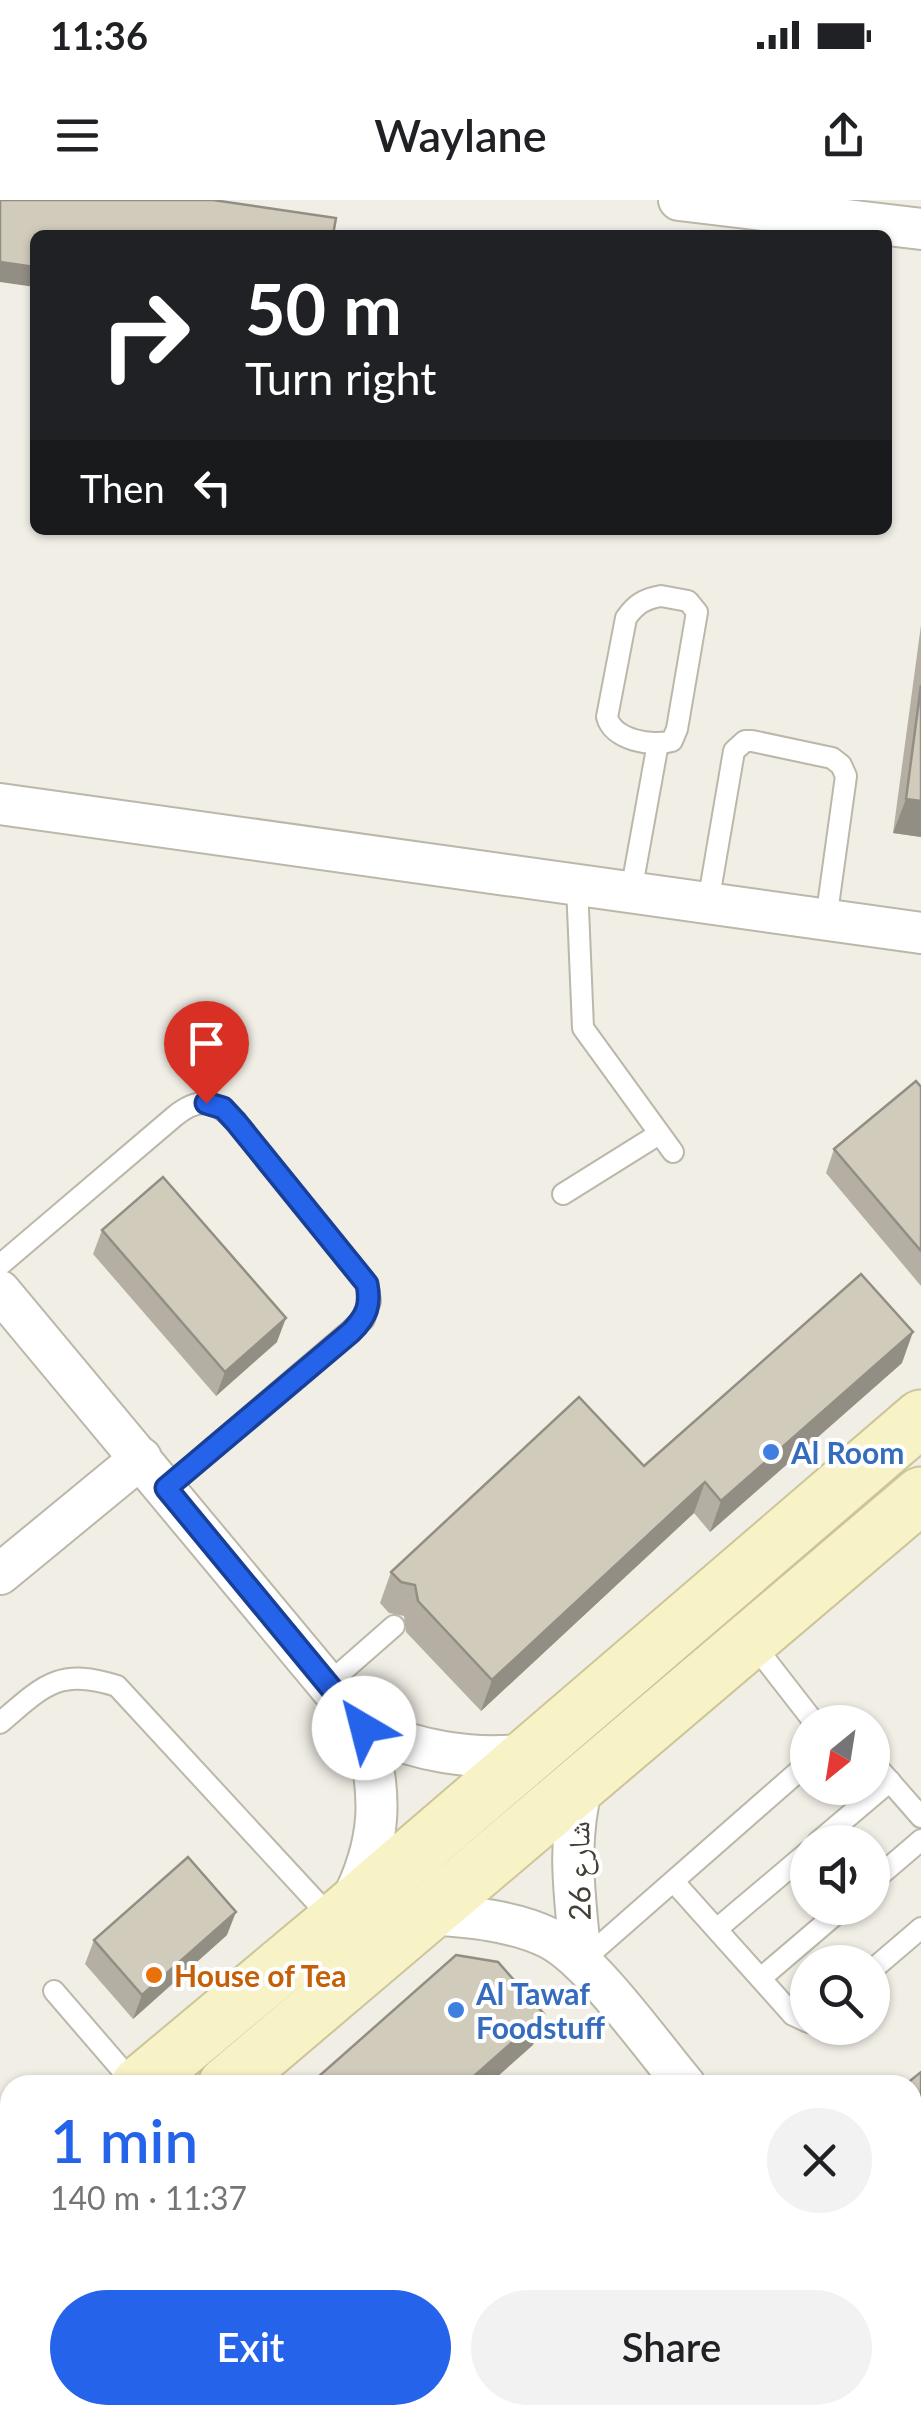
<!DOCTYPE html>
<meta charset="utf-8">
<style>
body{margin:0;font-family:Lato,"Noto Naskh Arabic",sans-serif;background:#f2f2f2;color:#202124;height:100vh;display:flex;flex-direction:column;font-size:38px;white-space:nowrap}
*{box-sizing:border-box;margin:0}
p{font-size:32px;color:#757577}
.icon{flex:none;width:55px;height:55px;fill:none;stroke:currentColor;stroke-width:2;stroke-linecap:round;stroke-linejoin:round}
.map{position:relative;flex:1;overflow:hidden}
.side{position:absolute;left:0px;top:1875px;width:922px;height:350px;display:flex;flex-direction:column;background:#fff;border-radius:30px 30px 0 0;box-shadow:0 2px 8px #0004}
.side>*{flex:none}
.banner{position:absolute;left:30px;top:30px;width:862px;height:305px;border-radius:15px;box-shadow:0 2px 8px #0004;background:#202124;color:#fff;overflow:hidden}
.needle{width:65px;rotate:210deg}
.buttons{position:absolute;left:790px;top:1505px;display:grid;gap:20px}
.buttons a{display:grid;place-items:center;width:100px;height:100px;border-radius:50%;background:#fff;box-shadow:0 2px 8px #0004;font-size:50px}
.pin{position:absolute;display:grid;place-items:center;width:85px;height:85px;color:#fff;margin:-102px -42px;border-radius:50% 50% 50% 0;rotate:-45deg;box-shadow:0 0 10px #0007}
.pin .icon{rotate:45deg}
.me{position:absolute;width:110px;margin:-55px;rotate:323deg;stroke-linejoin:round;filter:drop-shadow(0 0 8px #0008)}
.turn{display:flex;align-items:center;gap:35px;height:210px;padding:0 50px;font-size:45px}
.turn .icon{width:130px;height:130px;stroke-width:2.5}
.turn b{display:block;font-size:70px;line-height:85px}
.then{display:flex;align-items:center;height:95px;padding:0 50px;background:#0003;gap:20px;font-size:38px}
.round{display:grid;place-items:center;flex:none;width:105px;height:105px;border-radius:52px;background:#f2f2f2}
.summary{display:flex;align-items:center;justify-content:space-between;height:170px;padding:0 50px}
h1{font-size:60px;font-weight:600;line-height:75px;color:#2563eb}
.cta{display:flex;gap:20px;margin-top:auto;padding:20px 50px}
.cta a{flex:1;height:115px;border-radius:60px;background:#2563eb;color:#fff;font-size:40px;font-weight:600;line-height:115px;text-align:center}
.cta a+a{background:#f2f2f2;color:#202124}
.status{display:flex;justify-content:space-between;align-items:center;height:70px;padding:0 50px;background:#fff;direction:ltr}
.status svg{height:28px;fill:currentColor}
header{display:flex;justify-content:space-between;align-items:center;height:130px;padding:0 50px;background:#fff;font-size:45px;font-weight:600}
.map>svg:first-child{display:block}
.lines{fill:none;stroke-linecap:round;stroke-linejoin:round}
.lane-casing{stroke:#bbb7a9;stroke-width:24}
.street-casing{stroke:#bbb7a9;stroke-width:44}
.secondary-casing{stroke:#ccc599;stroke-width:59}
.lane{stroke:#fff;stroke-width:20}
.street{stroke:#fff;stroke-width:40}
.secondary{stroke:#f8f3c7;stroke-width:55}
.wall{fill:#b4afa2}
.shaded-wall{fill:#928e84}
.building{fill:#d1cbbc;stroke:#928e84;stroke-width:2.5}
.route-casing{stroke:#184099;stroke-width:25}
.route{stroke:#2563eb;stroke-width:18}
.shop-dot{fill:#3f7fe0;stroke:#fff;stroke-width:4}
.food-dot{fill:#e8710a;stroke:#fff;stroke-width:4}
.labels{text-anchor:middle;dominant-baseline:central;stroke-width:8;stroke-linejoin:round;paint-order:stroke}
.shop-label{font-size:30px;font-weight:bold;fill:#366cbe;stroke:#fff;text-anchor:start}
.street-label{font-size:30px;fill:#423f35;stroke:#fff}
.food-label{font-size:30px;font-weight:bold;fill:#c56008;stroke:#fff;text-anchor:start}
</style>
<div class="status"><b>11:36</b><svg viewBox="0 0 49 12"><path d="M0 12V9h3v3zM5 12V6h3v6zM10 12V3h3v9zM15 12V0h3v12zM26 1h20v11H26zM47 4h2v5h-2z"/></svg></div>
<header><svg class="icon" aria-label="menu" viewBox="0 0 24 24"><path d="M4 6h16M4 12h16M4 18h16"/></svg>Waylane<svg class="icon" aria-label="share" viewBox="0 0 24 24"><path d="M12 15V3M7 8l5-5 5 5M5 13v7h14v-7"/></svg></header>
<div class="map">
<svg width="921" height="2225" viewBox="0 0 921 2225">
<rect width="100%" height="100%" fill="#f0eee5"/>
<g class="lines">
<defs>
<g id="lane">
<path d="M661 396 688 401 697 412 677 529 672 541C652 547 613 540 607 517L626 418C636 404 644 399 661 396Z"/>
<polyline points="577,685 583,828 673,952"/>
<polyline points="631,692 658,543"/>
<polyline points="708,703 734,551 745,541 752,541 832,558 841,565 846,576 826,720"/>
<polyline points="563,994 659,934"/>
<path d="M0 1065 175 916C199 897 215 899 236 922L367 1084 370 1101 364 1119 166 1288"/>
<polyline points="751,1441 814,1522"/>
<polyline points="329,1483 394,1426"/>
<path d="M0 1523C43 1486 59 1467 117 1486L333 1720"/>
<polyline points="872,1561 921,1617"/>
<polyline points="818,1642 890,1581"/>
<polyline points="674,1682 793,1815 808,1822"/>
<polyline points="872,1682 921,1640"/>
<polyline points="718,1728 808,1652"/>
<polyline points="581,1762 808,1563"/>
<polyline points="872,1770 921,1728"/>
<polyline points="761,1778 843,1708"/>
<polyline points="54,1791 135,1885"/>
<polyline points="0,2198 10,2210"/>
<polyline points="192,2215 201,2225"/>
</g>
<g id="street">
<polyline points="679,0 921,29"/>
<polyline points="0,604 921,733"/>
<path d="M0 1091 364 1528C383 1594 382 1642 350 1704"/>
<polyline points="0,1374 141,1258"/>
<path d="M364 1528C419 1551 470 1561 530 1554"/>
<path d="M428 1714C468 1717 512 1720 549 1738 591 1759 652 1846 685 1885"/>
<path d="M581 1762C575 1693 566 1649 583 1580"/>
<polyline points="912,2156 921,2166"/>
<polyline points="647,2225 659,2215"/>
</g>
<g id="secondary">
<polyline points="139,1885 346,1712 921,1218"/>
<polyline points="226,1885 921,1295"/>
<polyline points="0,2002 10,1993"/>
<polyline points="0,2077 10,2069"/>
</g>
</defs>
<use href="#lane" class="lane-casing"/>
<use href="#street" class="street-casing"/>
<use href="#secondary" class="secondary-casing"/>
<use href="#lane" class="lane"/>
<use href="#street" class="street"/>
<use href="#secondary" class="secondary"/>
</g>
<g class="wall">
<polygon points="921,425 921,637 893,633"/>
<polygon points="921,887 921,1086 826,973 834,949"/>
<polygon points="102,1030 277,1142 216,1196 93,1054"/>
<polygon points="902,1163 710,1332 694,1313 481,1511 406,1432 404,1416 389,1413 380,1403 391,1372 644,1266"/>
<polygon points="227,1735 133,1819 85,1764 94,1740"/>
<polygon points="921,1872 921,2000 912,1990 912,1885"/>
<polygon points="53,2215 99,2215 88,2225 61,2225"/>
</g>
<g class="shaded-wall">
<polygon points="0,62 35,67 35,87 0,82"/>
<polygon points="906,599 921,601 921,637 893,633"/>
<polygon points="286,1118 277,1142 216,1196 225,1172"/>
<polygon points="913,1132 902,1163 710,1332 721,1301"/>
<polygon points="705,1282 694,1313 481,1511 492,1480"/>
<polygon points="236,1712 227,1735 133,1819 142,1795"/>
<polygon points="544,1814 533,1845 488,1885 464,1885"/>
<polygon points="88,2215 99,2215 88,2225 77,2225"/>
</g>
<g class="building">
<polygon points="0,0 213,0 336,18 333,35 35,35 35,67 0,62"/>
<polygon points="921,485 921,601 906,599"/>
<polygon points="916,881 921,887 921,1051 834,949"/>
<polygon points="163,977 286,1118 225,1172 102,1030"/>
<polygon points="861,1074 913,1132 721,1301 705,1282 492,1480 418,1401 415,1385 401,1382 391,1372 579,1197 644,1266"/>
<polygon points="188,1657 236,1712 142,1795 94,1740"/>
<polygon points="456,1755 498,1762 544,1814 464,1885 309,1885"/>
<polygon points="921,1872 921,1966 912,1956 912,1885 905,1885"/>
<polygon points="69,2215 88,2215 77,2224"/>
</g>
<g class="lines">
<defs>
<path id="route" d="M206 903 223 908 236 922 367 1084C371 1105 367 1116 351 1132L166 1288 364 1528"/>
</defs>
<use href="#route" class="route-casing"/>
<use href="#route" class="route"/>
</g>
<g class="shop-dot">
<circle cx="771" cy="1252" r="10"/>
<circle cx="456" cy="1810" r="10"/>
</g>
<circle class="food-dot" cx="154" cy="1775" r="10"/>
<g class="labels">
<g class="shop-label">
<text x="791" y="1252">Al Room</text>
<text x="476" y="1793">Al Tawaf<tspan x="476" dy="34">Foodstuff</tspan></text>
</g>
<g class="street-label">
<text transform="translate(578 1671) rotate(-91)">شارع 26</text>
</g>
<g class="food-label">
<text x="174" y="1775">House of Tea</text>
</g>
</g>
</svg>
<div class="buttons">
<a><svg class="needle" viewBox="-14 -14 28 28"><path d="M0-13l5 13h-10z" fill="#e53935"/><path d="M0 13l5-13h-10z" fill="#757577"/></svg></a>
<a><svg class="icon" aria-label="sound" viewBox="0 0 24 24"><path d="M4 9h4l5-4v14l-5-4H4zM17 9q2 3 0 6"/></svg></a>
<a><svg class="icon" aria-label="search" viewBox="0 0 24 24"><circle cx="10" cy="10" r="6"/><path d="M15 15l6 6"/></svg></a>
</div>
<div class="pin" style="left:206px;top:903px;background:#d93025"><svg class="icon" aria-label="arrive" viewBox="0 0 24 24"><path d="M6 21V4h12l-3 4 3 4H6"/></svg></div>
<svg class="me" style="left:364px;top:1528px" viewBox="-20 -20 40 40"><circle r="19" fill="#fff"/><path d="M0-13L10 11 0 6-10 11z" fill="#2563eb"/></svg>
<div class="banner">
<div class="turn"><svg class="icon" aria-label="right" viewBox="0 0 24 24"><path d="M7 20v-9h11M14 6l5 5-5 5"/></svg><div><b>50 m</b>Turn right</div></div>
<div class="then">Then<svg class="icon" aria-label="left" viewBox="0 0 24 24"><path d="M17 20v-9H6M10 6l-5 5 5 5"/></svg></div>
</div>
<section class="side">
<div class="summary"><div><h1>1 min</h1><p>140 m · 11:37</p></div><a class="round"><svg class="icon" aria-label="close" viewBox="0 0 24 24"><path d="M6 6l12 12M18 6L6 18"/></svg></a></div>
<div class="cta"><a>Exit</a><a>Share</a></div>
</section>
</div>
